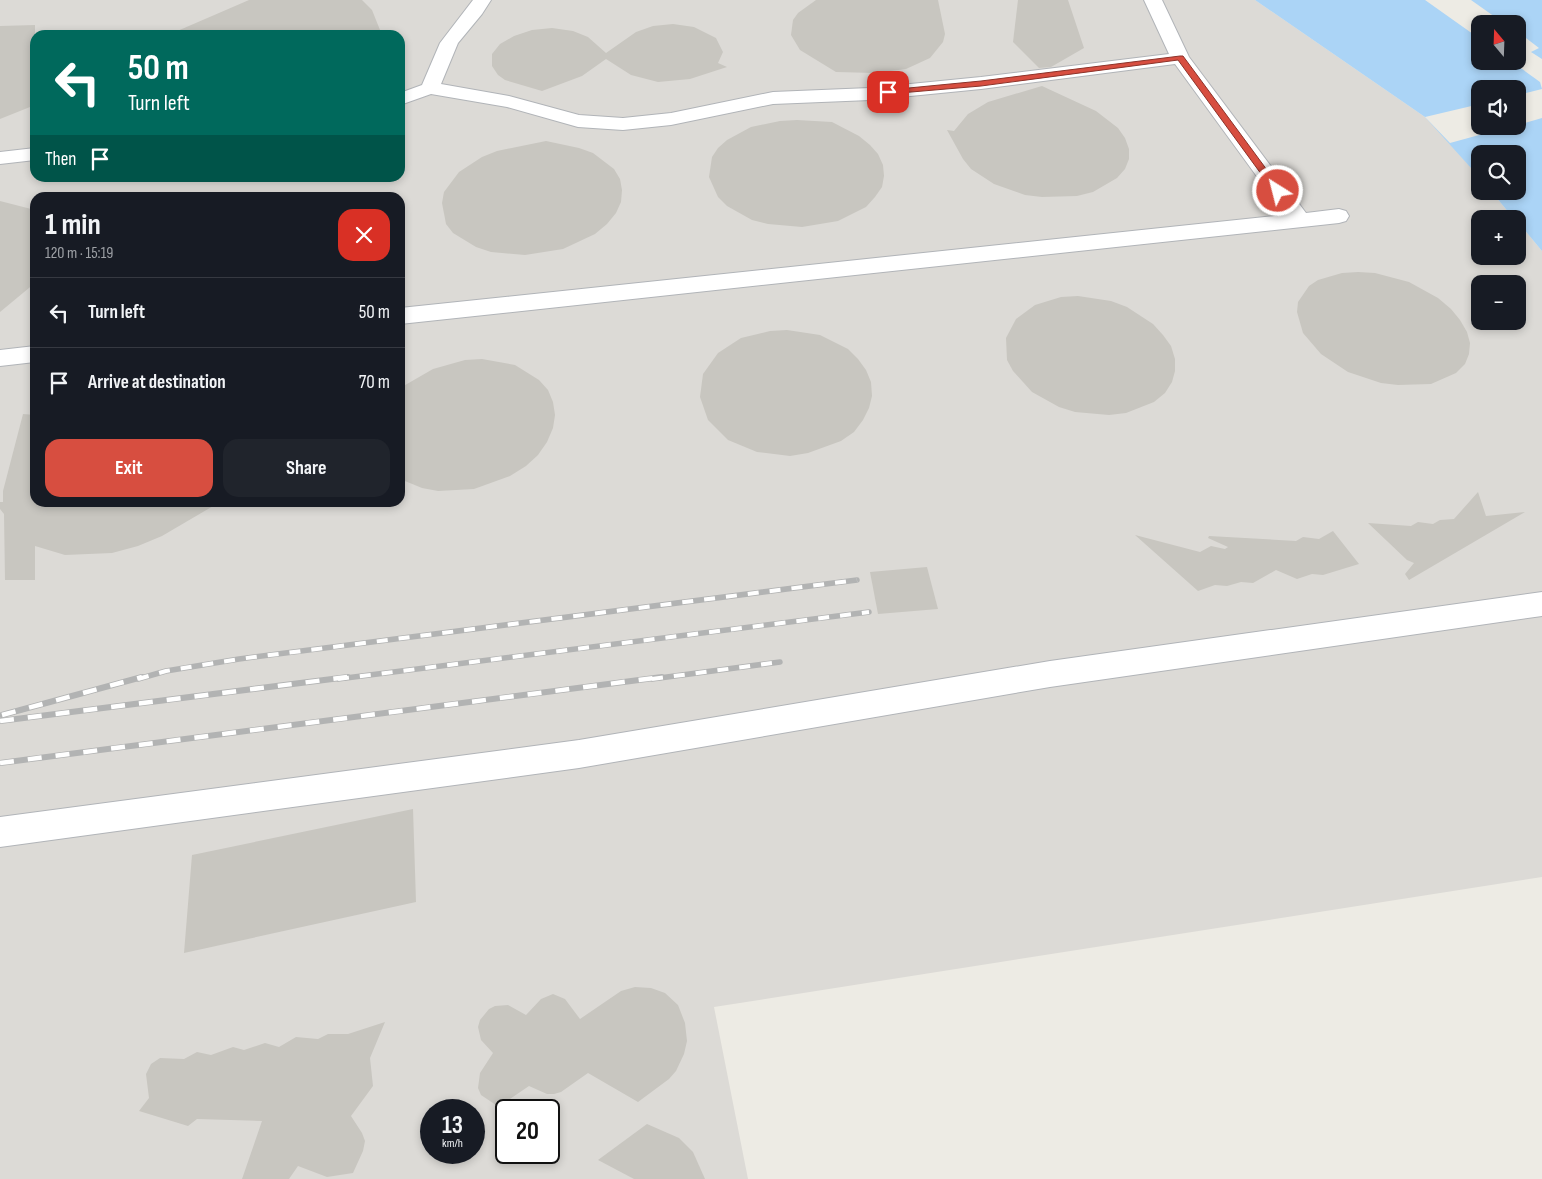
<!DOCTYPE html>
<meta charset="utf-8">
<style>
body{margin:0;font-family:"Sofia Sans Condensed",sans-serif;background:#20242c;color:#f1f3f6;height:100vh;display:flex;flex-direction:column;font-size:19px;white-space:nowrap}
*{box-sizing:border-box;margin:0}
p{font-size:16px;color:#9ea1a6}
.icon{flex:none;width:28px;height:28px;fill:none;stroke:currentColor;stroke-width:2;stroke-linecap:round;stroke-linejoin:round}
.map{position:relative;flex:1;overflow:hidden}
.panel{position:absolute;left:30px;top:192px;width:375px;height:315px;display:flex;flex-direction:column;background:#171b24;border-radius:15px;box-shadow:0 2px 8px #0003}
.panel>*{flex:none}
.guide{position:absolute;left:30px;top:30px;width:375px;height:152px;border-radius:15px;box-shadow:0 2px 8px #0003;background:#00695c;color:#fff;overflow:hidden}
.needle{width:32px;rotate:341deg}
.buttons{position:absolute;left:1471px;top:15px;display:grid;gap:10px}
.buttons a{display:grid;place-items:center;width:55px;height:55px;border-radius:10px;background:#171b24;box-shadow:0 2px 8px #0003;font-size:25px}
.speed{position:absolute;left:420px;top:1099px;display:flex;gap:10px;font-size:25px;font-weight:700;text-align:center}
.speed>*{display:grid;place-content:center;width:65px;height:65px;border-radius:50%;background:#171b24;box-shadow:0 2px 8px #0003;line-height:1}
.speed small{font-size:12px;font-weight:400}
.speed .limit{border:2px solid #111;border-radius:8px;background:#fff;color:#111}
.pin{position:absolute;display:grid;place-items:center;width:42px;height:42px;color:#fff;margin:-21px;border-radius:10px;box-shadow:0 2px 8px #0006}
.me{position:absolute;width:55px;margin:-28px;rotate:324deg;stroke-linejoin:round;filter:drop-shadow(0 0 4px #0008)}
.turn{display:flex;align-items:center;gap:18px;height:105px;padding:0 15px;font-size:22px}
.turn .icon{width:65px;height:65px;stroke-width:2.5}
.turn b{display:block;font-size:35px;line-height:42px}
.then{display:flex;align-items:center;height:48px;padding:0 15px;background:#0003;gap:10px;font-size:19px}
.round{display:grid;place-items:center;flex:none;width:52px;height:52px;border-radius:15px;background:#20242c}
.summary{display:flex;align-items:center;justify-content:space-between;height:85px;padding:0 15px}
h1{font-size:30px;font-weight:700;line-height:38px}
.action{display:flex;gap:10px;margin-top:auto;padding:10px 15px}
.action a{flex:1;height:58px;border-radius:15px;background:#d74e40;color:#fff;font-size:20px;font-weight:700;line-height:58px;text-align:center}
.action a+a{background:#20242c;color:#f1f3f6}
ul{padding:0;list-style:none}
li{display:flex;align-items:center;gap:15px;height:70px;padding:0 15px;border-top:1px solid #363941}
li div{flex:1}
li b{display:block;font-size:19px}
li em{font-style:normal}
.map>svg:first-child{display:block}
.industrial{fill:#dcdad6;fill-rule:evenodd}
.water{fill:#abd4f6;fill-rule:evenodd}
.pier{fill:#edebe4}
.building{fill:#c8c6c0}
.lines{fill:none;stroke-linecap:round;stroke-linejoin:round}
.minor-casing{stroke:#b1b4b8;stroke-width:2}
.minor{fill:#fff;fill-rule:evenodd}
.rail-far1-casing{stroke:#b2b3b3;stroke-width:5.5}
.rail-casing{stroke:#b2b3b3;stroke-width:6}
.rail-far1{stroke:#fff;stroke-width:4;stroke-dasharray:11;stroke-linecap:butt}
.rail{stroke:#fff;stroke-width:4.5;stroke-dasharray:14;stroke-linecap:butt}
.route{fill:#d74e40;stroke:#8c332a}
</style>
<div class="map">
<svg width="1542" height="1179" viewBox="0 0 1542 1179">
<rect width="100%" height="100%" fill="#edebe4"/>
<path class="industrial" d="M0 0H1255L1425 117 1450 143 1480 178V191H1491L1514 219H1480V256H1518V222L1542 251V877L714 1007 748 1179H0ZM35 35H400V178H35ZM35 198H400V502H35ZM1480 284H1518V321H1480ZM431 1110H474V1152H431ZM506 1110H549V1152H506Z"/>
<path class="water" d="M1255 0H1542V251L1518 222V219H1514L1491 191H1518V154H1480V178L1425 117ZM1480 24H1518V61H1480ZM1480 89H1518V126H1480Z"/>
<g class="pier">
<polygon points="1425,0 1471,0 1505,24 1480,24 1480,39"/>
<polygon points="1518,32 1539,48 1531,52 1542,59 1542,118 1518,125 1518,95 1542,89 1540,82 1511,61 1518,61"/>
<polygon points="1480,104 1480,126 1512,126 1450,143 1425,117"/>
</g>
<g class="building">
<polygon points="249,0 362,0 372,10 382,35 168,35"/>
<polygon points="816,0 938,0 945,34 943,42 930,58 906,69 875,73 836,72 800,50 791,35 793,20 798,13"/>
<polygon points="1018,0 1068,0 1084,48 1051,67 1039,68 1013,42"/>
<polygon points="673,24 694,27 716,38 723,52 718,63 727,67 690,79 658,82 631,75 606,59 582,76 542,91 505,80 498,75 492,66 492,54 500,44 514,36 532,30 552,28 573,31 588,37 606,53 636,32 653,26"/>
<polygon points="35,25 35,105 0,119 0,26"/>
<polygon points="1042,86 1096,111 1118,128 1125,138 1129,149 1129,159 1125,169 1117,178 1093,192 1077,196 1042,197 1025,195 994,184 971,169 963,159 947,130 954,131 968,114 988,102"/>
<polygon points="797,120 832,122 859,136 870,145 878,154 883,165 884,176 882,187 875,197 866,207 838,221 802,227 768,224 752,220 727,206 718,197 709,177 712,157 718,148 727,140 751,127 780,121"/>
<polygon points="546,141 579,148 593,153 614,169 620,179 622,190 621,202 616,213 607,224 595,234 563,249 525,255 491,252 476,247 453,233 446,224 442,203 444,192 459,172 482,157 497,151"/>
<polygon points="0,201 35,210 35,283 0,312"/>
<polygon points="1358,272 1375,273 1409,282 1438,298 1451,309 1460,320 1467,332 1470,343 1469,354 1465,364 1456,373 1431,384 1398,385 1381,383 1348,372 1321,354 1303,333 1297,312 1298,302 1309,286 1318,280 1342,273"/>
<polygon points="1078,296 1111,301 1127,307 1153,324 1163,335 1171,346 1175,359 1175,371 1172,382 1165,393 1154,402 1126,413 1109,415 1075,412 1059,407 1032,392 1013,371 1007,360 1006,338 1016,319 1035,305 1061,297"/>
<polygon points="787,330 820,335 848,349 858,359 866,370 871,382 872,396 869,408 863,420 854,432 841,441 808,453 790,456 757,452 728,440 708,420 700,397 703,374 718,353 741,338 770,331"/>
<polygon points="482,359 515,365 539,380 548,390 553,402 555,415 553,428 547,442 538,455 526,466 510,476 474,489 438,491 422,488 400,479 400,388 433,369 465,360"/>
<polygon points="23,414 35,415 35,502 220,502 162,536 138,546 112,553 65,555 35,546 35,580 5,580 4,514 0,509 0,502 3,502 3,491"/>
<polygon points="1478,492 1486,516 1525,512 1409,580 1405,574 1414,563 1407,560 1368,523 1411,526 1418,522 1433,524 1440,520 1454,519"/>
<polygon points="1333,531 1359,564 1323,575 1312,574 1297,579 1276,570 1253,583 1241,582 1227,586 1215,585 1198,591 1135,535 1200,552 1211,546 1225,549 1228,547 1208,538 1209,536 1296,541 1303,537 1319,539"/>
<polygon points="927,567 938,609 878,614 870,572"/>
<polygon points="413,809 416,902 184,953 192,855"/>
<polygon points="635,987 651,988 665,993 678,1005 685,1023 687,1041 684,1054 676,1071 669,1079 638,1102 588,1073 561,1092 554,1094 547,1094 529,1086 507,1101 496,1105 481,1095 478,1088 480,1073 493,1053 481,1040 478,1027 480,1020 489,1009 495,1006 508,1005 526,1015 541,999 553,994 565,999 580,1019 621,991"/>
<polygon points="385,1022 370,1058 373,1086 351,1116 362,1133 365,1141 363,1151 353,1173 327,1177 298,1166 289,1179 242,1179 262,1121 197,1119 188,1126 139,1111 149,1098 146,1074 151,1064 160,1058 184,1059 197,1052 211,1055 233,1047 244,1050 265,1043 279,1047 296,1037 318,1039 328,1034 348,1034"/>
<polygon points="647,1124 679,1138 693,1152 705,1179 634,1179 598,1160"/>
</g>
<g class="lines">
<defs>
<g id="minor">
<polygon points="473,0 491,0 482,14 458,43 441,84 509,96 579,115 623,118 671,113 773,92 870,88 981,77 1169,54 1144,0 1162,0 1189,57 1306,213 1339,209 1346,211 1349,216 1346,221 1339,223 400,324 400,308 1285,215 1175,64 981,89 870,100 773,104 671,125 623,130 578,127 507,107 431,94 400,105 400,93 422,85 440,43"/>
<polygon points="35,148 35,160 0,164 0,152"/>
<polygon points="35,346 35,362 0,366 0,350"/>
<polygon points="1542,592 1542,616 1050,687 579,768 0,847 0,817 579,740 1050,661"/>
</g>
</defs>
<use href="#minor" class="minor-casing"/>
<use href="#minor" class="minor"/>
<defs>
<g id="rail-far1">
<polyline points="138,679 166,671 239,659 857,580"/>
<polyline points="338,679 869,612"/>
<polyline points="652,679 780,662"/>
</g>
<g id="rail">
<polyline points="2,715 142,677"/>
<polyline points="0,721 348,677"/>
<polyline points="0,763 662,677"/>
</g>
</defs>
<use href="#rail-far1" class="rail-far1-casing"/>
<use href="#rail" class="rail-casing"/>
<use href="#rail-far1" class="rail-far1"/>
<use href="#rail" class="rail"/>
</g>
<polygon class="route" points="1180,56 1183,56 1281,189 1281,193 1275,193 1178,60 981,86 888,94 884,92 888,90 981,81"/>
</svg>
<div class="buttons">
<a><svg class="needle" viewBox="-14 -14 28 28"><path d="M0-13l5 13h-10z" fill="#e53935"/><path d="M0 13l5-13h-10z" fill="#9ea1a6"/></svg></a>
<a><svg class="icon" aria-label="sound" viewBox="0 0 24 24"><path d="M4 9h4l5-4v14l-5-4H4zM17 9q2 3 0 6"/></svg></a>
<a><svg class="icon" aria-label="search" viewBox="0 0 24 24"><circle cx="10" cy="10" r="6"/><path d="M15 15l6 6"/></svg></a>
<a>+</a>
<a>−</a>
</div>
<div class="speed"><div>13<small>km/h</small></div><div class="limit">20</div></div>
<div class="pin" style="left:888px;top:92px;background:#d93025"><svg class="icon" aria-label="arrive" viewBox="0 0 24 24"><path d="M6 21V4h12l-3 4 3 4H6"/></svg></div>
<svg class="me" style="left:1278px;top:191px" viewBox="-20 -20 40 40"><circle r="17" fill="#d74e40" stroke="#fff" stroke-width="3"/><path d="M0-11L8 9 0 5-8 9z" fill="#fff"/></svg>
<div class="guide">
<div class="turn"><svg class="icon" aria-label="left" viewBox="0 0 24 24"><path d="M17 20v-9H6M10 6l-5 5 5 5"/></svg><div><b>50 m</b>Turn left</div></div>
<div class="then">Then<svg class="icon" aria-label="arrive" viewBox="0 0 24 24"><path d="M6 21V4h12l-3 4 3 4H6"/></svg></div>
</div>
<section class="panel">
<div class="summary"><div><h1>1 min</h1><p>120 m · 15:19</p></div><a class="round" style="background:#d93025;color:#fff"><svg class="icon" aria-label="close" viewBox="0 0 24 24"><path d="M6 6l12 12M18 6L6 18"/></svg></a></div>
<ul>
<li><svg class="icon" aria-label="left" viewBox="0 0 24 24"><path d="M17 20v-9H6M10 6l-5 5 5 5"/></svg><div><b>Turn left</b></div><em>50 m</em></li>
<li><svg class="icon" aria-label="arrive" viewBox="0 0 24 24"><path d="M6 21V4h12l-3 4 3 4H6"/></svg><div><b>Arrive at destination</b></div><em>70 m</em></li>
</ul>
<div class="action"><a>Exit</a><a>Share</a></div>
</section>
</div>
